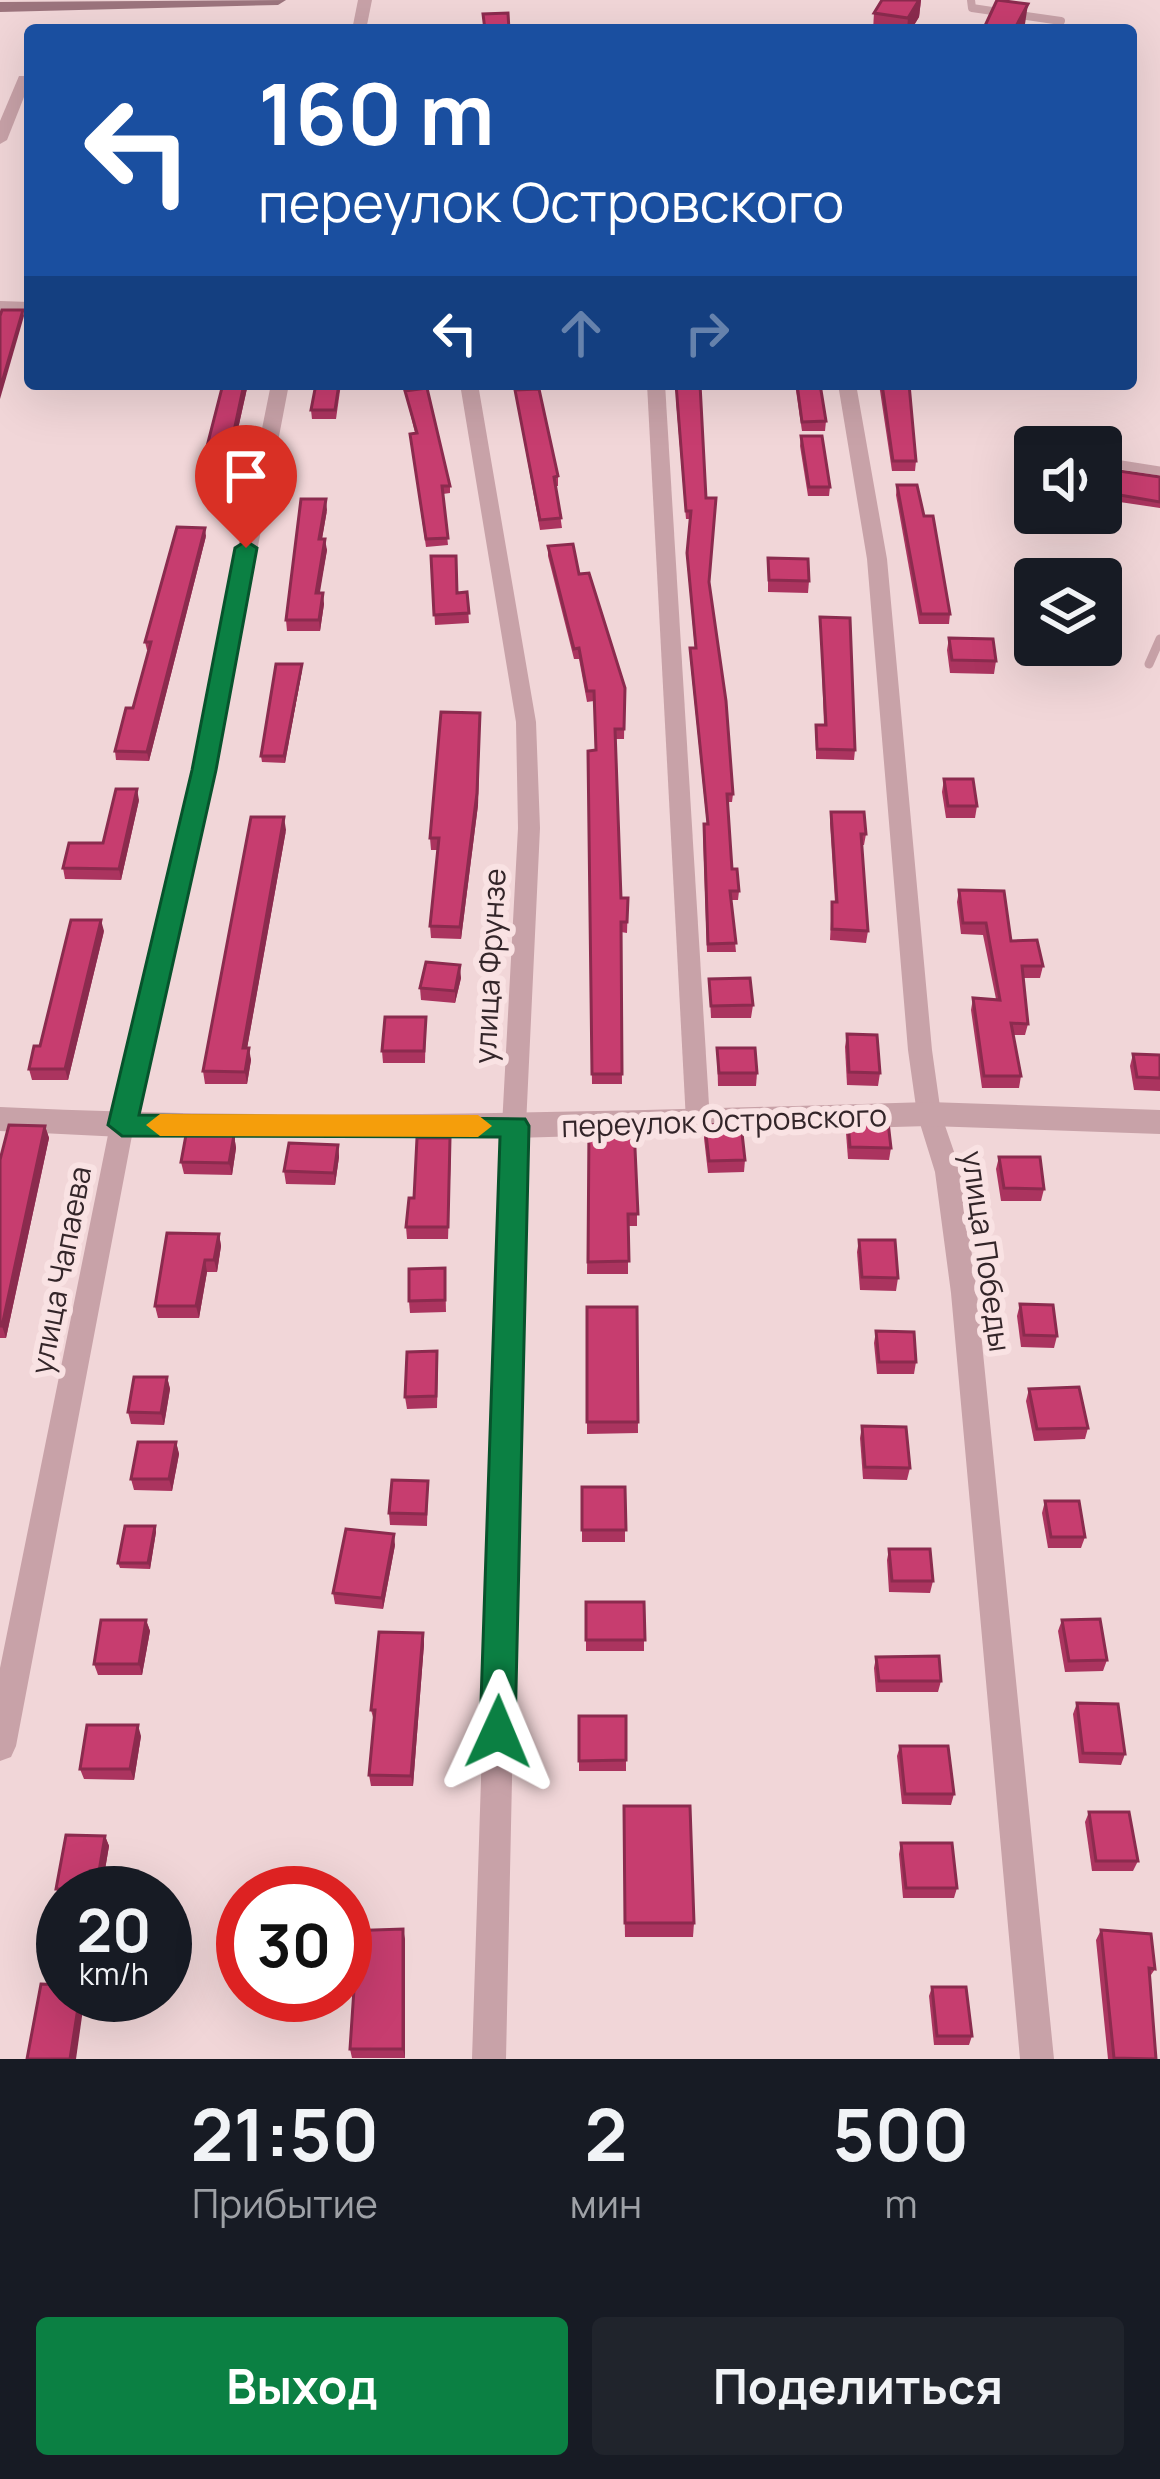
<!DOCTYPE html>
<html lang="ru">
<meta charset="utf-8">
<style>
body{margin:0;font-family:Manrope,sans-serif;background:#20242c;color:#f1f3f6;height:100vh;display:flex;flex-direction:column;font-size:45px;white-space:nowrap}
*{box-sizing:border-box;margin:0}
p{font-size:39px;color:#9ea1a6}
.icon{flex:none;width:66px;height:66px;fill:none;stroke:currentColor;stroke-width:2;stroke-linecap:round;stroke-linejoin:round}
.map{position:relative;height:2059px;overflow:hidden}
.drawer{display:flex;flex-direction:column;background:#171b24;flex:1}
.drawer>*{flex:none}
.guide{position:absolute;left:24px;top:24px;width:1113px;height:366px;border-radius:12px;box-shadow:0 12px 48px #0002;background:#1a4fa0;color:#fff;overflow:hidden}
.tools{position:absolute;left:1014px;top:426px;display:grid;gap:24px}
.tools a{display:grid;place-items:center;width:108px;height:108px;border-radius:12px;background:#171b24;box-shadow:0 12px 48px #0002;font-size:60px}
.speed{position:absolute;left:36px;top:1866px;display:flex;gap:24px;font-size:60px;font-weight:700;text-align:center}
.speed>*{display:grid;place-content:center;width:156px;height:156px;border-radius:50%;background:#171b24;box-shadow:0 12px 48px #0002;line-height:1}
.speed small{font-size:30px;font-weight:400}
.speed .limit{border:18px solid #d22;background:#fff;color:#111}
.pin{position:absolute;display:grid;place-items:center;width:102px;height:102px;color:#fff;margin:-123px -51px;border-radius:50% 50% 50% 0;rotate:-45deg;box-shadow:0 0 12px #0007}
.pin .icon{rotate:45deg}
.me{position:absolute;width:132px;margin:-66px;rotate:1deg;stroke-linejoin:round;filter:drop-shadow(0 0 9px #0008)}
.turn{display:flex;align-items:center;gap:42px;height:252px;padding:0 36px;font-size:54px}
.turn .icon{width:156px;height:156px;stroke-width:2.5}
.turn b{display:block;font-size:84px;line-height:102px}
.lanes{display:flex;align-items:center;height:114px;padding:0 36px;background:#0003;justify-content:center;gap:60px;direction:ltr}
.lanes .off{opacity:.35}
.eta{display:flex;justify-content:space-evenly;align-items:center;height:204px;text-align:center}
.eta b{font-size:72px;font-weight:700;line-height:84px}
.button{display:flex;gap:24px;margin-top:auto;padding:24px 36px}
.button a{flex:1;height:138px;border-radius:12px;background:#0b8043;color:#fff;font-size:48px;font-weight:700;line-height:138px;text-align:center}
.button a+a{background:#20242c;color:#f1f3f6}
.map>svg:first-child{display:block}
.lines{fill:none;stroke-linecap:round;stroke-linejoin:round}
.service-far1{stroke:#c8a2a8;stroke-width:8}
.service{stroke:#c8a2a8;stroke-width:9}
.minor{fill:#c8a2a8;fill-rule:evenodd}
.tertiary{fill:#c8a2a8;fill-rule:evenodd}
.secondary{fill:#9c747d;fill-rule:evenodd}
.wall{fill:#ab345f}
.shaded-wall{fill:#8b2b4e}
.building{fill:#c73d6f;stroke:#8b2b4e;stroke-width:3}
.route{fill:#0b8043;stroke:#07532c;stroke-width:3}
.slow{fill:#f59e0b}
.labels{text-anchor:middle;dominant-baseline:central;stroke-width:12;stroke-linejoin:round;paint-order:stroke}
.street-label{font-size:30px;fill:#332529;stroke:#f9e2e3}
</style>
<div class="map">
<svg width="1160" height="2059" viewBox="0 0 1160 2059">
<rect width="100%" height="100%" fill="#f1d6d8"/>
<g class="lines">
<polyline class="service-far1" points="971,0 972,8 1061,21 1057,30"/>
<g class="service">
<polyline points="1115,464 1160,471"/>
<polyline points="1149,664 1160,639"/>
</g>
<g class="minor">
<polygon points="358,0 372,0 366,30 352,30"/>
<polygon points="19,76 29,76 30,82 7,140 0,144 0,121"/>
<polygon points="0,301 30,302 30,312 0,311"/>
<polygon points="271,384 289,384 215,771 134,1125 16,1746 11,1757 0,1761 0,1668 110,1125 193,771"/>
<polygon points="460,384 478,384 536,722 540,828 526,1126 506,2059 472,2059 502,1126 518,828 516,722"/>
<polygon points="647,384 665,384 710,1121 707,1128 689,1128 686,1121"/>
<polygon points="838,384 856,384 887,559 932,1050 941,1114 961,1172 977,1293 1054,2059 1020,2059 951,1293 935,1172 917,1114 908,1050 867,559"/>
</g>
<path class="tertiary" d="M929 1102 1160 1110V1134L929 1126 514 1138 122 1137 0 1131V1107C309 1122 619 1111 929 1102Z"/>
<polygon class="secondary" points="286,0 278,5 0,12 0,2"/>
</g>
<g class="wall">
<polygon points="882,0 921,0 919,17 911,30 873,30 874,13"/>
<polygon points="223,384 248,384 229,469 206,469 204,458"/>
<polygon points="316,384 341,384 336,419 312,419 311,410"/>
<polygon points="517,384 557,384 557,387 518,390"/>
<polygon points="676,384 709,583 733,794 732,802 728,802 732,869 739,891 738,900 731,900 736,952 707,952 703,833 707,824 690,657 690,648 695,648 687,561 690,519 686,519 676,400"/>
<polygon points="795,384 820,384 826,421 825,431 802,431"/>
<polygon points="879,384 909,384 916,461 915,471 892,471"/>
<polygon points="515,390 558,476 558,486 556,486 562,528 540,530"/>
<polygon points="405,391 450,486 450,493 443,494 448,545 426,547 411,442 415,433"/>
<polygon points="801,436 830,487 829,496 808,496 800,446"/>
<polygon points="1119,471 1160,477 1160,508 1113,501"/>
<polygon points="897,485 924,516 950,614 949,624 919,624 896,495"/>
<polygon points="327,510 322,539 327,550 319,593 324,604 320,631 287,631 286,620"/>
<polygon points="206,536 149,761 116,760 115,751 133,708 149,650 147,650 145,642"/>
<polygon points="548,546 579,574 625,688 624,739 616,739 621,898 628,898 627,933 621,932 622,1084 592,1084 588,761 595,750 594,701 587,702 579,659 574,659 548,556"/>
<polygon points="431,556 457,593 467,592 469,623 435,625"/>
<polygon points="768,558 809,581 808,593 768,592"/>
<polygon points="820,617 855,750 854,760 816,759 816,725 824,725"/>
<polygon points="949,638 996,661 994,674 950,673 947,650"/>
<polygon points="302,670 285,763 262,762 261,756"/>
<polygon points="480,713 478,805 461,939 431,938 430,926 438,850 431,850 430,838"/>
<polygon points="944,779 977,806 975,818 946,818 942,792"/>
<polygon points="139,800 121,880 65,879 63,868 103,843"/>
<polygon points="831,812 866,834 864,845 862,845 868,931 866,943 830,940 832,902 835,902 830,823"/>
<polygon points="286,830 247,1048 251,1060 247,1084 205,1084 203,1071"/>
<polygon points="959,890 1011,941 1043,966 1040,978 1023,978 1028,1024 1025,1035 1013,1035 1021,1076 1019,1088 982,1088 971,1010 973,998 996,999 983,935 961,934 957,902"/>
<polygon points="104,931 68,1080 32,1080 29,1069"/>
<polygon points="461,978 455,1003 421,1000 420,988"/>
<polygon points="709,979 753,1005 751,1018 711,1018"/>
<polygon points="426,1017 425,1063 383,1063 382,1051"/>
<polygon points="847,1034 880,1073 878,1086 847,1085 845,1047"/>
<polygon points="717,1048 757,1073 756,1086 718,1086"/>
<polygon points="1133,1054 1160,1055 1160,1091 1134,1090 1130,1066"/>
<polygon points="848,1121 891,1148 889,1160 848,1159 846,1133"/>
<polygon points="705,1125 745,1160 744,1172 708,1173 704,1138"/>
<polygon points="45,1126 49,1138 6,1338 0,1338 0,1160"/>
<polygon points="589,1128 637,1176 637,1226 628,1226 628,1274 587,1274"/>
<polygon points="234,1135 236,1148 232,1175 184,1174 181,1162"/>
<polygon points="338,1145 339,1157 335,1185 286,1184 284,1171"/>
<polygon points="451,1150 448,1239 407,1239 406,1227 414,1198"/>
<polygon points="999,1157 1044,1189 1041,1201 1001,1201 996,1169"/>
<polygon points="219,1234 221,1246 217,1272 207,1272 199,1318 158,1318 155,1306"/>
<polygon points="859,1240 898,1278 896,1291 860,1290 857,1252"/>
<polygon points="445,1268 446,1312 410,1313 409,1301"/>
<polygon points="1020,1304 1057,1336 1054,1348 1021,1347 1017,1316"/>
<polygon points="587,1307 637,1307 638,1433 587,1434"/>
<polygon points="876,1331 916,1362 914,1374 877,1374 874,1343"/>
<polygon points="438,1363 437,1408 407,1409 405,1397"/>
<polygon points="167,1377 170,1389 164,1425 131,1424 128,1412"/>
<polygon points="1029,1389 1088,1428 1085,1439 1034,1441 1026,1401"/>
<polygon points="862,1426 910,1468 907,1480 863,1479 860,1438"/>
<polygon points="176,1442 179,1454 172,1491 134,1490 131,1479"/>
<polygon points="428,1481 427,1526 390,1525 389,1513"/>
<rect x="582" y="1487" width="43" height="55"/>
<polygon points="1045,1501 1085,1537 1081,1548 1048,1548 1042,1513"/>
<polygon points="155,1526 156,1532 150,1569 120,1568 118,1563"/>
<polygon points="395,1545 383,1609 335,1604 333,1593"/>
<polygon points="889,1549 933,1581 930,1593 889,1592 887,1560"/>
<rect x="586" y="1602" width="58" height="49"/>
<polygon points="146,1620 150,1631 142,1675 98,1675 94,1664"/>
<polygon points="1062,1620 1107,1660 1103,1671 1065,1672 1058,1631"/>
<polygon points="423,1633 424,1644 413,1786 371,1786 369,1775 374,1721 371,1710"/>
<polygon points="876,1657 941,1681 938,1692 876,1692 874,1668"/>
<polygon points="1077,1703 1125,1754 1121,1765 1079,1763 1073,1714"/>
<rect x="579" y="1716" width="47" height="55"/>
<polygon points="141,1736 134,1780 84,1779 80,1769"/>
<polygon points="900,1746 954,1794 951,1805 902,1804 897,1756"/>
<polygon points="1089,1812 1138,1861 1133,1871 1092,1871 1085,1822"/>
<polygon points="623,1822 694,1923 693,1937 625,1937"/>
<polygon points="105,1836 109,1846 101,1893 63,1893 63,1899 61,1899 56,1889"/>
<polygon points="901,1843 957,1888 954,1898 903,1898 899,1854"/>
<polygon points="403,1929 405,2058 352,2058 350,2049 355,1984 345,1984 345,1931"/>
<polygon points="1101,1930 1155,1969 1149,1978 1156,2059 1108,2059 1096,1940"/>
<polygon points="932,1987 972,2036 969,2045 934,2045 929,1996"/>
</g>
<g class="shaded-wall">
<polygon points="919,0 921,0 919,17 911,30 907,30 908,18"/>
<polygon points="1028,4 1025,24 1022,30 1014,30"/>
<polygon points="23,310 24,316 0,399 0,389"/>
<polygon points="244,384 248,384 229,469 228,459"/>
<polygon points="326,499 327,510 320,550 319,539"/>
<polygon points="205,528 206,536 149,761 147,752"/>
<polygon points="325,539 327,550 318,604 316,593"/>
<polygon points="323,593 324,604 320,631 319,620"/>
<polygon points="302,664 302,670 285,763 284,756"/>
<polygon points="480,713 478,805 461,939 460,927"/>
<polygon points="137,789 139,800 121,880 119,869"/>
<polygon points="284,817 286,830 245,1060 243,1048"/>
<polygon points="101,920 104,931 68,1080 65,1069"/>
<polygon points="460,965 461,978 455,1003 455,991"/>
<polygon points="249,1048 251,1060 247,1084 245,1072"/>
<polygon points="45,1126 49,1138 6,1338 2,1326"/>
<polygon points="234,1135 236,1148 232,1175 229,1163"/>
<polygon points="338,1145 339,1157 335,1185 334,1173"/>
<polygon points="219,1234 221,1246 217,1272 214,1260"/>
<polygon points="205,1260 207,1272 199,1318 196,1306"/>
<polygon points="167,1377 170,1389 164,1425 161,1413"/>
<polygon points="176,1442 179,1454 172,1491 169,1479"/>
<polygon points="155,1526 156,1532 150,1569 148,1563"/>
<polygon points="394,1534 395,1545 383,1609 382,1598"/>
<polygon points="146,1620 150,1631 142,1675 139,1664"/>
<polygon points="423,1633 424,1644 413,1786 411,1776"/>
<polygon points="138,1725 141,1736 134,1780 130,1769"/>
<polygon points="105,1836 109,1846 101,1893 97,1893 96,1889"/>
<polygon points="403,1929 405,1939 405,2058 403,2049"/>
<polygon points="80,1995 85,1995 76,2059 70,2059"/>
</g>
<g class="building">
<polygon points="882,0 919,0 908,18 874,13"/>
<polygon points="997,0 1028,4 1014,30 983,30"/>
<polygon points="508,13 509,30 485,30 483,14"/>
<polygon points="2,310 23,310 0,389 0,316"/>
<polygon points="223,384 244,384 228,459 204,458"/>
<polygon points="316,384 339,384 335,410 311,410"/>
<polygon points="676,384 700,384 706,498 716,498 709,582 726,701 733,794 727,794 732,869 737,869 739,891 730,891 736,943 708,944 704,824 708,824 690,648 696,648 687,553 691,511 686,511"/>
<polygon points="797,384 820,384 826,421 802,422"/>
<polygon points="882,384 909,384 916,461 893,461"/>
<polygon points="427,388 450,486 442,486 448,538 426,539 410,434 417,433 405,391"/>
<polygon points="539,389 558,476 554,477 561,518 540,520 515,390"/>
<polygon points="801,436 822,436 830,487 809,487"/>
<polygon points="1119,471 1160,477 1160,502 1114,494"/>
<polygon points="897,485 917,485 924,516 933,516 950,614 921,614"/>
<polygon points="301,499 326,499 319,539 325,539 316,593 323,593 319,620 286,620"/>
<polygon points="177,527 205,528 147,752 115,751 126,708 133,708 151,642 145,642"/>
<polygon points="573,544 579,574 589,573 625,688 624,729 615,729 621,898 628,898 627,922 621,922 622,1074 592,1074 588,751 596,750 594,691 587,691 579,648 574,649 548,546"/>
<polygon points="431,556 456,556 457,593 467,592 469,613 434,615"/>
<polygon points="768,558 808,559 809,581 769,580"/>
<polygon points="820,617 850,618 855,750 817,749 816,725 826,725"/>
<polygon points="949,638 993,639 996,661 952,660"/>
<polygon points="276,664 302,664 284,756 261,756"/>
<polygon points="441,712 480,713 477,793 460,927 430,926 439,838 430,838"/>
<polygon points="944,779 973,779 977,806 948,806"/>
<polygon points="116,789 137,789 119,869 63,868 69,843 103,843"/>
<polygon points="831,812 864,812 866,834 861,834 868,931 832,929 832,902 837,902"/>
<polygon points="251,817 284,817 243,1048 249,1048 245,1072 203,1071"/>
<polygon points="959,890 1004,891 1011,941 1037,940 1043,966 1022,966 1028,1024 1011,1023 1021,1076 984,1076 973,998 1000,1000 986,923 963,923"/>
<polygon points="71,920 101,920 65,1069 29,1069 34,1046 40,1046"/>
<polygon points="426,962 460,965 455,991 420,988"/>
<polygon points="750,978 753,1005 711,1006 709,979"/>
<polygon points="385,1017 426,1017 424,1051 382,1051"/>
<polygon points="847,1034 877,1035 880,1073 849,1072"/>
<polygon points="717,1048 755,1048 757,1073 719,1073"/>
<polygon points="1133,1054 1160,1055 1160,1078 1137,1077"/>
<polygon points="848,1121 888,1122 891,1148 850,1147"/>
<polygon points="741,1124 745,1160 709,1161 705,1125"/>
<polygon points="9,1125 45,1126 2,1326 0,1326 0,1160"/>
<polygon points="634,1127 638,1214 628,1214 629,1261 588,1262 589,1128"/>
<polygon points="186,1135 234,1135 229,1163 181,1162"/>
<polygon points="417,1138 450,1138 448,1227 406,1227 409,1198 414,1198"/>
<polygon points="289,1143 338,1145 334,1173 284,1171"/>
<polygon points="999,1157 1040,1157 1044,1189 1004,1188"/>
<polygon points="167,1233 219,1234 214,1260 205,1260 196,1306 155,1306"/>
<polygon points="859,1240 895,1240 898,1278 862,1277"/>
<polygon points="445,1268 445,1300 409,1301 409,1269"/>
<polygon points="1020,1304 1053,1305 1057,1336 1024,1335"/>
<polygon points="587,1307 637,1307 638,1422 587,1422"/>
<polygon points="876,1331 914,1332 916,1362 879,1362"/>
<polygon points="437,1351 436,1396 405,1397 407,1352"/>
<polygon points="134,1377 167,1377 161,1413 128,1412"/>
<polygon points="1079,1387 1088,1428 1037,1429 1029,1389"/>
<polygon points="862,1426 906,1427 910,1468 865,1467"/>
<polygon points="138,1442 176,1442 169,1479 131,1479"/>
<polygon points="392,1480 428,1481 426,1514 389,1513"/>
<polygon points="582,1487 625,1487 626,1530 582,1530"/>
<polygon points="1045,1501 1079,1501 1085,1537 1051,1537"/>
<polygon points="125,1526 155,1526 148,1563 118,1563"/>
<polygon points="346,1529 394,1534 382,1598 333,1593"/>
<polygon points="889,1549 930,1549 933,1581 892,1581"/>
<polygon points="586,1602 644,1602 645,1640 586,1640"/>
<polygon points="1100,1619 1107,1660 1069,1661 1062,1620"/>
<polygon points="101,1620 146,1620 139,1664 94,1664"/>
<polygon points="379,1632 423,1633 411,1776 369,1775 375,1710 371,1710"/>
<polygon points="939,1656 941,1681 879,1681 876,1657"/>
<polygon points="1077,1703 1118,1704 1125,1754 1083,1753"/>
<polygon points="579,1716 626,1716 626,1760 579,1761"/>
<polygon points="87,1725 138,1725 130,1769 80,1769"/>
<polygon points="900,1746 948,1746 954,1794 905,1794"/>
<polygon points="624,1806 690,1806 694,1923 625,1923"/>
<polygon points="1089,1812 1129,1812 1138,1861 1096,1861"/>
<polygon points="66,1835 105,1836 96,1889 56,1889"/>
<polygon points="901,1843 952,1843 957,1888 906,1888"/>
<polygon points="403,1929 403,2049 350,2049 355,1974 345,1975 345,1931"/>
<polygon points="1101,1930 1151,1934 1155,1969 1149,1968 1156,2059 1114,2058"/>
<polygon points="41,1984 63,1985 63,1995 80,1995 70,2059 27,2059"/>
<polygon points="932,1987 966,1987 972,2036 937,2036"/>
</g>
<polygon class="route" points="246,541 257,548 216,770 139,1115 525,1119 529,1126 515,1732 510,1744 498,1749 485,1744 480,1732 500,1137 122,1136 108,1125 192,770 235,548"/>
<polygon class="slow" points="160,1114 478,1115 492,1126 478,1137 160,1136 146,1125"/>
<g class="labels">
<g class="street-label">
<text transform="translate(489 966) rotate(-87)">улица Фрунзе</text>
<text transform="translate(724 1120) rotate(-2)">переулок Островского</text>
<text transform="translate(987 1251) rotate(82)">улица Победы</text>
<text transform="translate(60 1270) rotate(-79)">улица Чапаева</text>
</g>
</g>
</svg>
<div class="tools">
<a><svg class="icon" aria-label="sound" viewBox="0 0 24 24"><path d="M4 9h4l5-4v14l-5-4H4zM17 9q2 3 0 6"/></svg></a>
<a><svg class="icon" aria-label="layers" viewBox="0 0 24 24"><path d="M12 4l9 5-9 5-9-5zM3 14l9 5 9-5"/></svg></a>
</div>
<div class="speed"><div>20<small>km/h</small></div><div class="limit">30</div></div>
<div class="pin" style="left:246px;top:548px;background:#d93025"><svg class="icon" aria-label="arrive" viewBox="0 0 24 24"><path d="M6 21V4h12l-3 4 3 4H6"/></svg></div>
<svg class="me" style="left:498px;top:1732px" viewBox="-20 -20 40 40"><path d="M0-17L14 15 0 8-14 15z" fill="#0b8043" stroke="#fff" stroke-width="4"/></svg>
<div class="guide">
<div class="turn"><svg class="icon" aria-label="left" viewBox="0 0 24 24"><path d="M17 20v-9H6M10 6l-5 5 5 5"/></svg><div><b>160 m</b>переулок Островского</div></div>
<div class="lanes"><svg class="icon" aria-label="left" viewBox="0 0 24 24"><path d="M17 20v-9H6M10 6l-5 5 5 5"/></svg><svg class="icon off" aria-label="ahead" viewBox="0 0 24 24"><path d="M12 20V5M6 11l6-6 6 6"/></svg><svg class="icon off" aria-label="right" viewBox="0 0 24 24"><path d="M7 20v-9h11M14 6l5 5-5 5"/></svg></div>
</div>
</div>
<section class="drawer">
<div class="eta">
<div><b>21:50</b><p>Прибытие</p></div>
<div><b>2</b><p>мин</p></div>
<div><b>500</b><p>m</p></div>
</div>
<div class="button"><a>Выход</a><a>Поделиться</a></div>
</section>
